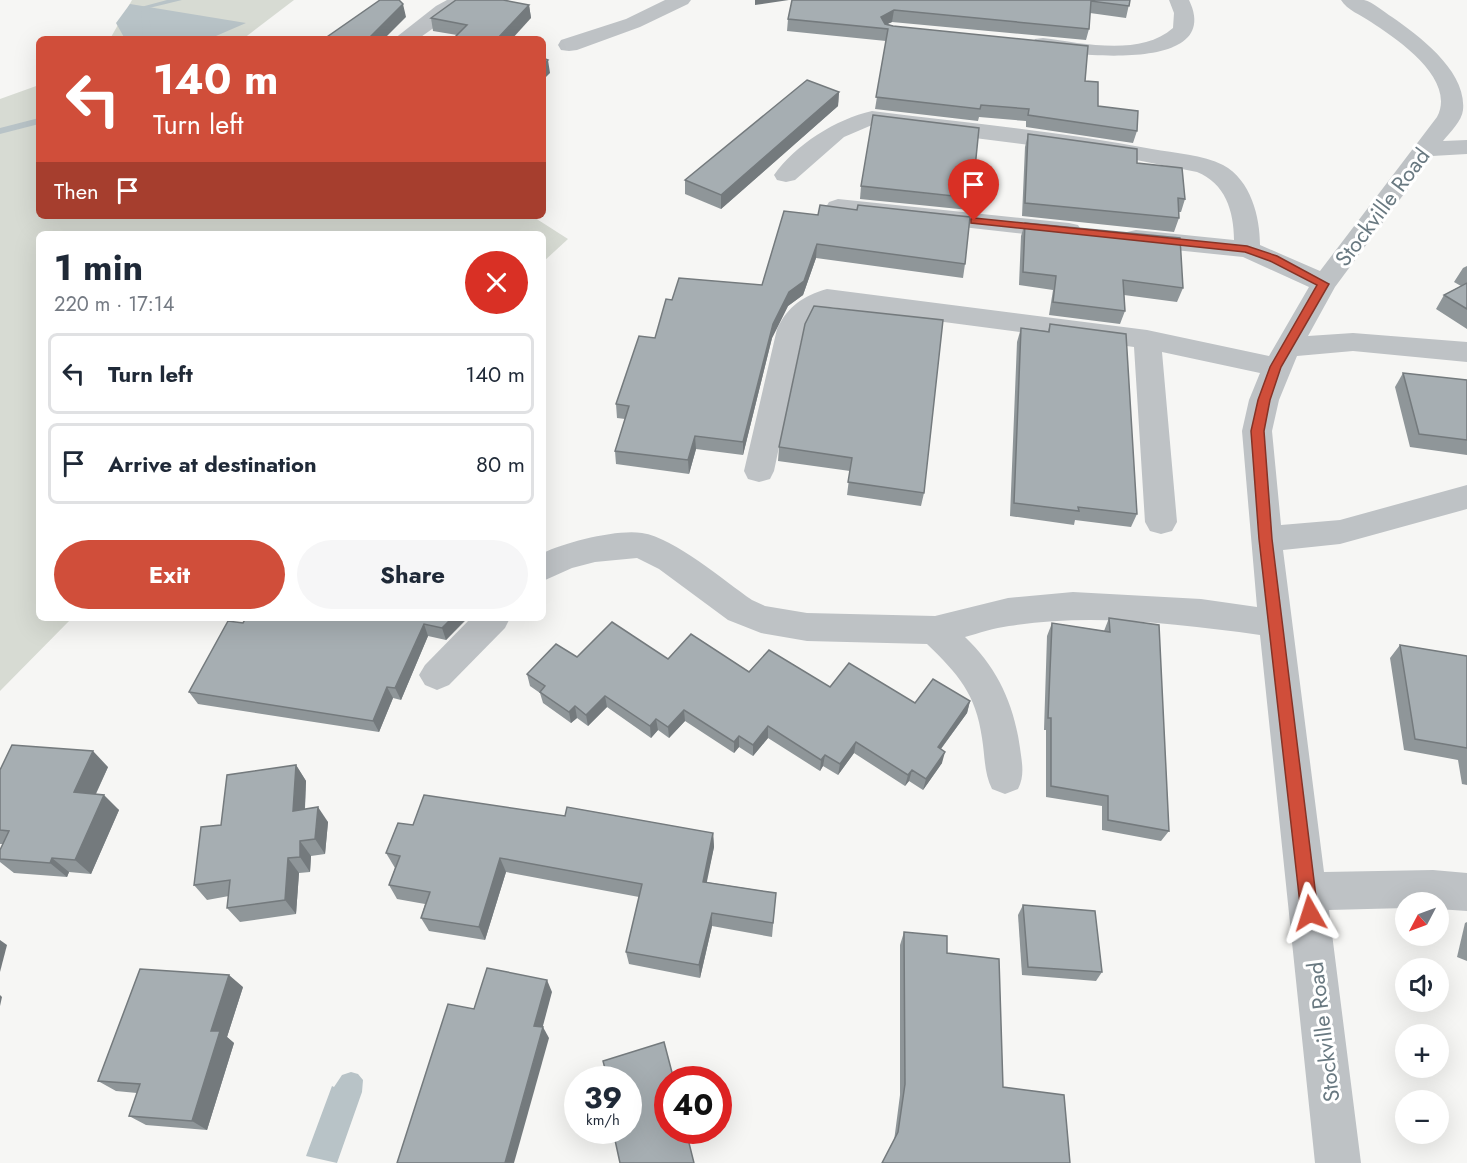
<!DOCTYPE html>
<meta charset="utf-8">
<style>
body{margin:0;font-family:Jost,sans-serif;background:#f6f6f7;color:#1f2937;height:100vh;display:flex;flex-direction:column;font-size:22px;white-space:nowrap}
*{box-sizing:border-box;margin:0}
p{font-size:20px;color:#747a83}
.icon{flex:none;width:33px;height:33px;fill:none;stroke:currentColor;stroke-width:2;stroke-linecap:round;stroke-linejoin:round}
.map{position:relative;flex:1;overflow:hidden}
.side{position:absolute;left:36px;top:231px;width:510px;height:390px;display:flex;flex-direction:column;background:#fff;border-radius:9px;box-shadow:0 6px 24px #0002}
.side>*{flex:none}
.guide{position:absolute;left:36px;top:36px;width:510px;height:183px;border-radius:9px;box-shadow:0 6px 24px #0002;background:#d04e3a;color:#fff;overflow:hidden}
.needle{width:39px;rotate:229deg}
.buttons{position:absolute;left:1395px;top:892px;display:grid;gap:12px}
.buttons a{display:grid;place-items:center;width:54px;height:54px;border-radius:50%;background:#fff;box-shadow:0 6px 24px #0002;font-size:30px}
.speed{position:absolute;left:564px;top:1066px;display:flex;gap:12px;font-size:30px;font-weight:700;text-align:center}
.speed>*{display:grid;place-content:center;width:78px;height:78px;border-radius:50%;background:#fff;box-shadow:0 6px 24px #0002;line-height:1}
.speed small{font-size:15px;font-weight:400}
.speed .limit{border:9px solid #d22;background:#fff;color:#111}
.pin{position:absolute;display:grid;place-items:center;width:51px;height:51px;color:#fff;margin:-62px -26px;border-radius:50% 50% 50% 0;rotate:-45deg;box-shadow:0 0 6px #0007}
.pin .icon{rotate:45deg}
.me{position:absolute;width:66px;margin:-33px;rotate:354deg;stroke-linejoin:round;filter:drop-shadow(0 0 4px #0008)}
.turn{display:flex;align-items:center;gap:21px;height:126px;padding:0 18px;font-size:27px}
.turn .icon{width:78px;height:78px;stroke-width:2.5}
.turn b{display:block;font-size:42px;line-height:51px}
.then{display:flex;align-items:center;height:57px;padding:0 18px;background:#0003;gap:12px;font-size:22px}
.round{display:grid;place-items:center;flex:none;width:63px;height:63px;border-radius:32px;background:#f6f6f7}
.summary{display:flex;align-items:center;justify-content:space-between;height:102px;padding:0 18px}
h1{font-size:36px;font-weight:700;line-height:45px}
.action{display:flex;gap:12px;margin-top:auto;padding:12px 18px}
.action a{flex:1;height:69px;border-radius:36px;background:#d04e3a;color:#fff;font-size:24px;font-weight:700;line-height:69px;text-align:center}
.action a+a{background:#f6f6f7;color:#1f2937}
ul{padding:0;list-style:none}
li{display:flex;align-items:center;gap:18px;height:81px;margin:0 12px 9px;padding:0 6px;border:3px solid #e0e1e3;border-radius:9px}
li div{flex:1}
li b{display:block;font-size:22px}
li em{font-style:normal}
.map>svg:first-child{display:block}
.green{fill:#d7dbd3}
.water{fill:#b8c3c7}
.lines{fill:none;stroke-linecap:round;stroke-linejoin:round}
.stream{fill:#b8c3c7;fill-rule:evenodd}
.minor{fill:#bec2c5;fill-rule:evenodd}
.wall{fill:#8f9699}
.shaded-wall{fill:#747a7d}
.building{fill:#a6aeb2;stroke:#747a7d;stroke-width:1.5}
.route{fill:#d04e3a;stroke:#873326;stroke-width:1.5}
.labels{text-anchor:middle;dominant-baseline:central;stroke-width:6;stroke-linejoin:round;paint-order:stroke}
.street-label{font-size:22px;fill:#697981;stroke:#fff}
</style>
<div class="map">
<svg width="1467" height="1163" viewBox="0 0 1467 1163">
<rect width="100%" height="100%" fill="#f6f6f4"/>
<g class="green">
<polygon points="132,0 294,0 243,39 110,39"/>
<polygon points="39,85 39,216 532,216 568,239 543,262 543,234 39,234 39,618 72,618 0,691 0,99"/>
</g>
<g class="water">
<polygon points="130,4 246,23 209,39 125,39 116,23"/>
<polygon points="351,1072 358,1074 363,1080 362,1092 337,1163 306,1156 332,1086 334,1087 342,1075"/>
</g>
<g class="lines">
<g class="stream">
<polygon points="167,0 182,0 149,8 151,39 143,39 141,7"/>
<polygon points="39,118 39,124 0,134 0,128"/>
</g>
<g class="minor">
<polygon points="447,0 473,0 418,39 394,39 436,6"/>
<polygon points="665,0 691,0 688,4 640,27 577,50 569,51 561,50 558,45 561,40 626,19"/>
<path d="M1169 0H1189C1224 73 1077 55 1043 50L1035 49 1032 44 1035 39 1043 38C1082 43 1140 57 1173 28L1174 13Z"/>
<path d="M1341 0C1348 0 1357 0 1364 0 1373 2 1384 12 1392 17 1419 36 1467 71 1463 110 1462 121 1450 132 1443 141L1467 140V154L1432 156 1335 287 1308 336 1353 333 1467 342V362L1353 351 1297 356 1279 400 1272 431 1281 525 1340 520 1467 485V509L1340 544 1283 550 1324 872 1433 870 1467 873V911L1438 909V903H1406V908L1329 910 1361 1163H1315L1260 635C1178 624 1091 613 1009 626 994 628 979 633 965 637 997 667 1014 704 1020 748 1022 763 1025 775 1018 789L1005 794 992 789C984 773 985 756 982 738 976 694 958 674 927 644L807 641 761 633 728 620 659 569 637 558 595 562 572 568 543 581V553C566 542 617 529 642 533 675 538 724 581 752 600L765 606 807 613 935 616 1008 598 1073 592 1201 599 1257 607 1242 431 1249 400 1260 373 1162 352 1177 522 1172 531 1161 534 1150 531 1145 522 1134 347 830 307 811 318 802 337 774 471 770 479 759 482 748 479 744 471 777 329C788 306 803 296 827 289L1147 330 1269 356 1309 287 1243 257 1136 246 1127 244 1123 238 1127 232 1136 230 1234 240C1234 211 1225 183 1197 172L1116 156 872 125 844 137 795 180 786 182 777 180 774 175C795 145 836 119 872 111 965 123 1060 131 1152 149 1175 153 1203 155 1223 165 1251 180 1260 217 1260 245L1320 271 1437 117C1457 79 1397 39 1371 22 1361 15 1347 10 1341 0Z"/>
<polygon points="838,199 1069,223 1078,225 1082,231 1078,237 1069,239 829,212 826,207 829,202"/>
<polygon points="471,618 510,618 505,628 449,685 437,690 425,685 419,675 425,665"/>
</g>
</g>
<g class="wall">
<polygon points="792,0 1130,0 1126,18 1090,13 1089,29 1086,40 892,22 887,24 1085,81 1098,106 1137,131 1133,143 1026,127 1026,121 979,117 978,121 875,109 886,41 787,31 788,19"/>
<polygon points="529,5 531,18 457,35 433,31 431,18"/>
<polygon points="839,92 838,106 721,209 685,194 685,180"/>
<polygon points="1028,134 1137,163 1185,199 1181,212 1179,212 1179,218 1174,232 1022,216 1025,147"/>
<polygon points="861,186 972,198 969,210 860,199"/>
<polygon points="784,211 965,264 963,278 816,258 803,295 788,306 772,338 743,455 696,449 689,474 616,464 615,451 625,419 617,418 616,404 655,338 672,300 762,285"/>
<polygon points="1025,223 1183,288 1177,302 1124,295 1125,311 1120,324 1049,315 1053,290 1019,285 1021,236"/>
<polygon points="1467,266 1467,329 1436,309 1444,295 1461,286 1454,282 1463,268"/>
<polygon points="814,306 924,493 921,506 847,495 850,471 778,461 779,447"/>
<polygon points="1050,324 1137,514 1131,527 1075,520 1074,525 1010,516 1017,342 1021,328 1048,331"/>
<polygon points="1403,373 1467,380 1467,455 1410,447 1395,387"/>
<polygon points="1109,618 1169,831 1161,841 1102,830 1102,806 1046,797 1046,730 1044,730 1047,636 1052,623 1104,631"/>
<polygon points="466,620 446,640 428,636 401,700 393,698 379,732 198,704 189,692 243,623"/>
<polygon points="1400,645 1467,656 1467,785 1462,784 1458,760 1404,750 1390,658"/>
<polygon points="577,657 668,659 749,672 915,703 970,701 967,713 941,749 942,763 923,790 909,781 905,786 854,753 838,775 823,766 820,771 768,738 753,756 739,747 734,753 685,721 669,738 658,730 651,738 607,707 588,726 577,718 571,723 543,703 540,693 530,686 527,674"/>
<polygon points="296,765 306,781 305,809 328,822 325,854 311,856 310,872 299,873 296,914 240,922 227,908 229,896 207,900 194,885 221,825"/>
<polygon points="108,767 96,794 119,810 91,874 69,872 67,877 14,873 0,862 0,850 3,844 0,844 0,770"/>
<polygon points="565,816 713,833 714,847 706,882 776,893 772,937 712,926 700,978 629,964 626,952 639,897 506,872 485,940 429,931 421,918 425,904 397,899 389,885 395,868 386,853 413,825"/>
<polygon points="1023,905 1102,972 1096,981 1022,975 1018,915"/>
<polygon points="1467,922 1467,961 1457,957 1465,923"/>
<polygon points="904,932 947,953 999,959 894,1141 900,1095 900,945"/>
<polygon points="243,987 227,1037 234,1043 207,1130 146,1125 129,1116 137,1093 116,1091 98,1081"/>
</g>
<g class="shaded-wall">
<polygon points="755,0 789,0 755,5"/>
<polygon points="403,4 406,17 384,39 368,39"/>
<polygon points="529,5 531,18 512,39 497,39"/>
<polygon points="894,10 892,22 879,28 881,17"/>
<polygon points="548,60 550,73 543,80 543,65"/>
<polygon points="839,92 838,106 721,209 721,195"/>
<polygon points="817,244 816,258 803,295 788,306 772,338 743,455 743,442 773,324 789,292"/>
<polygon points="695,436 696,449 689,474 688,460"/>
<polygon points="452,618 467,618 446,640 442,628"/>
<polygon points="424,624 428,636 401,700 395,688"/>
<polygon points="387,687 393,698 379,732 373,721"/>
<polygon points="605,696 607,707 588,726 586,715"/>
<polygon points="970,701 967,713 934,758 938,747"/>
<polygon points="575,706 577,718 571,723 569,712"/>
<polygon points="684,710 685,721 669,738 668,727"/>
<polygon points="656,719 658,730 651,738 650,726"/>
<polygon points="768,726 768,738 753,756 753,745"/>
<polygon points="739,736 739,747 734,753 734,742"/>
<polygon points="856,742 854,753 838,775 840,764"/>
<polygon points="93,751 108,767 89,808 74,792"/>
<polygon points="945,752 942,763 923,790 926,779"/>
<polygon points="825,755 823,766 820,771 821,760"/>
<polygon points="296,765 306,781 304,826 293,811"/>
<polygon points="912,770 909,781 905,786 908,775"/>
<polygon points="104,795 119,810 91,874 75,860"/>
<polygon points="318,807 328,822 325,854 315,839"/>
<polygon points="713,833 714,847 704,896 703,882"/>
<polygon points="300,841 311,856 310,872 300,857"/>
<polygon points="52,858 69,872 67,877 50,863"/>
<polygon points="288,858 299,873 296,914 285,900"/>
<polygon points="500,858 506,872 485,940 479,927"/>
<polygon points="712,913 712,926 700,978 699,965"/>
<polygon points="0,940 7,945 0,972"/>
<polygon points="229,975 243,987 227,1037 234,1043 207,1130 192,1121 211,1031"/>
<polygon points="547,980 552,992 540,1037 534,1026"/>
<polygon points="0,995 2,997 0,1006"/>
<polygon points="543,1027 549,1038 514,1163 505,1163"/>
<polygon points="699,1131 715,1131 715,1135 688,1144 687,1135"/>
</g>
<g class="building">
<polygon points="380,0 399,0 403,4 368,39 324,39"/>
<polygon points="456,0 503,0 529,5 497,39 453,39 467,25 431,18"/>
<polygon points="792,0 1130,0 1129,6 1091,1 1089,29 894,10 881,17 885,24 893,26 1088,46 1085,81 1098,82 1098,106 1138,111 1137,131 1028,115 1029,109 981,105 980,109 876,97 888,29 788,19"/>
<polygon points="543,58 548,60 543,65"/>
<polygon points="807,80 839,92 721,195 685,180"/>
<polygon points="873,115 979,128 972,198 861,186"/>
<polygon points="1028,134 1137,149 1137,163 1182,168 1185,199 1178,198 1179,218 1025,203"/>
<polygon points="820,205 857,210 858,205 970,217 965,264 817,244 804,281 789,292 773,324 743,442 695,436 688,460 615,451 629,406 616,404 639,336 655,338 666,299 672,300 679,278 762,285 784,211 818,215"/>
<polygon points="1025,223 1180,238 1183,288 1123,280 1125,311 1053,302 1056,276 1023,272"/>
<polygon points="1467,283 1467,309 1444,295"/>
<polygon points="814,306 943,320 924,493 848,482 852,458 779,447 805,324"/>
<polygon points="1050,324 1126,334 1137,514 1078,507 1079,511 1014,503 1021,328 1049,332"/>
<polygon points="1403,373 1467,380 1467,440 1419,434"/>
<polygon points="246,618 452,618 442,628 424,624 395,688 387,687 373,721 189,692 228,621 243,623"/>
<polygon points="1109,618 1159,625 1169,831 1108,820 1108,796 1051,786 1051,718 1048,718 1052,623 1110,632"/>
<polygon points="612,622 668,659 691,634 749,672 769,650 830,687 849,663 915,703 933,679 970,701 938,747 945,752 926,779 912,770 908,775 856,742 840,764 825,755 821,760 768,726 753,745 739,736 734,742 684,710 668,727 656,719 650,726 605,696 586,715 575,706 569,712 540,692 545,686 527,674 556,644 577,657"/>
<polygon points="1400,645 1467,656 1467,748 1415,739"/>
<polygon points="12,745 93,751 74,792 104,795 75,860 52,858 50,863 0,859 0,850 9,831 0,830 0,770"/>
<polygon points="296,765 293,811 318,807 315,839 300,841 300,857 288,858 285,900 227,908 230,880 194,885 201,827 221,825 227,775"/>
<polygon points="424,795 565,816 567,807 713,833 703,882 776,893 773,923 712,913 699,965 626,952 642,884 500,858 479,927 421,918 430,892 389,885 400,856 386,853 398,823 413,825"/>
<polygon points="1023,905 1095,911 1102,972 1028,967"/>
<polygon points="904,932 947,936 947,953 999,959 1003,1087 1064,1095 1070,1163 882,1163 898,1132 905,1084"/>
<polygon points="487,968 547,980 534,1026 543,1027 505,1163 397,1163 448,1004 474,1009"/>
<polygon points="140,969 229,975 211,1031 220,1031 192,1121 129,1116 140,1084 98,1081"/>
<polygon points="664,1042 674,1080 668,1080 668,1131 699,1131 687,1135 694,1163 620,1163 613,1131 628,1131 628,1080 608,1080 603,1061"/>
</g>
<polygon class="route" points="974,218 1247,246 1277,256 1329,284 1281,367 1270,400 1264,431 1272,539 1318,913 1316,919 1310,921 1304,919 1301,913 1259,539 1251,431 1258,400 1270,367 1317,285 1270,261 1245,252 971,223 971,219"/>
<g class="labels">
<g class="street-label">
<text transform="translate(1382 207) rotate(-53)">Stockville Road</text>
<text transform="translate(1323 1032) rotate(-97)">Stockville Road</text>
</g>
</g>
</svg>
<div class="buttons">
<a><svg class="needle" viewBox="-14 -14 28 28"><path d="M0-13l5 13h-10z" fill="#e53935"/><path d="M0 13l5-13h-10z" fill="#747a83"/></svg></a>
<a><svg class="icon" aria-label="sound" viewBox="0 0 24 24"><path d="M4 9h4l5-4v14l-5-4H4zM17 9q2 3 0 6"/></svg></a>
<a>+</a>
<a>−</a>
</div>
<div class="speed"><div>39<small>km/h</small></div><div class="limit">40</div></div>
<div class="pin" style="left:974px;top:221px;background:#d93025"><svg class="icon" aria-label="arrive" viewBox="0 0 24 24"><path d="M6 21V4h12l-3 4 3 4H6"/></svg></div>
<svg class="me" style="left:1310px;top:913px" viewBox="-20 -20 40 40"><path d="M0-17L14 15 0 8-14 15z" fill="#d04e3a" stroke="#fff" stroke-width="4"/></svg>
<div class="guide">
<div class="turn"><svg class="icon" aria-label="left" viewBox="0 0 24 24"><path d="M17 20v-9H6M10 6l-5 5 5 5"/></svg><div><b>140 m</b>Turn left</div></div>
<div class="then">Then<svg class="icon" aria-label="arrive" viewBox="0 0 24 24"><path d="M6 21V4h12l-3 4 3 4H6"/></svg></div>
</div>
<section class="side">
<div class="summary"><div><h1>1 min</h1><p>220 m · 17:14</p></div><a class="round" style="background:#d93025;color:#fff"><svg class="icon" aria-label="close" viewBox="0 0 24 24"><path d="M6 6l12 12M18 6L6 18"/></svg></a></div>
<ul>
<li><svg class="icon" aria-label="left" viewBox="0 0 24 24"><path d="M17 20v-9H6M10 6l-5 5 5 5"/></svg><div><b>Turn left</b></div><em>140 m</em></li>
<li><svg class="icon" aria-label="arrive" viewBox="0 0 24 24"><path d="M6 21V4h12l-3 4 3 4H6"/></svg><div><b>Arrive at destination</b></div><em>80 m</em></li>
</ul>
<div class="action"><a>Exit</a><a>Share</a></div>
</section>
</div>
